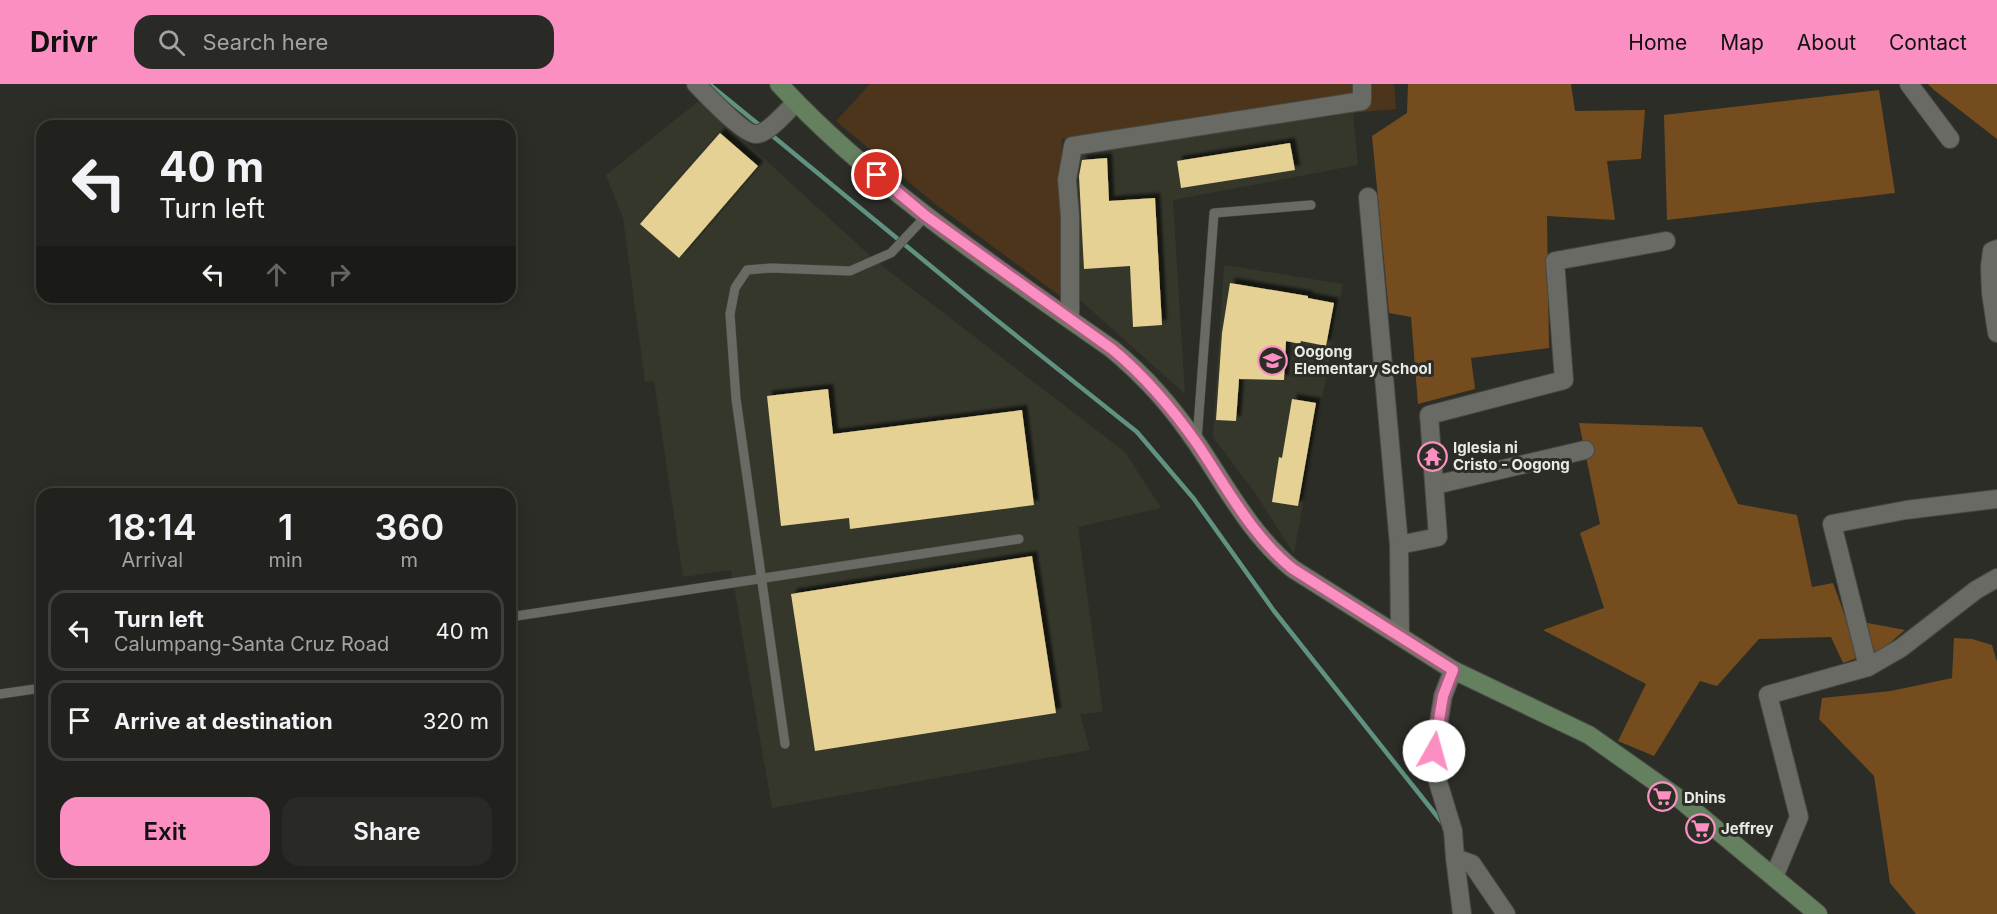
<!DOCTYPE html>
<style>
body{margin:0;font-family:Inter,sans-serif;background:#292a26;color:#f1f3f6;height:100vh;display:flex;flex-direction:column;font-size:22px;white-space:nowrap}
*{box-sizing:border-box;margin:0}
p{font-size:20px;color:#a2a4a4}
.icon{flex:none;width:33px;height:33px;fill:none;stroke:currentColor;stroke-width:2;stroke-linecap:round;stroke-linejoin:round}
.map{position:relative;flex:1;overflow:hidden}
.sheet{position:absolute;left:36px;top:404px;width:480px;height:390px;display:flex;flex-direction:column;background:#21221d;border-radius:18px;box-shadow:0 3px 15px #0003,0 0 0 2px #3e3f3b}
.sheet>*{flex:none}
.hud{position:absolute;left:36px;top:36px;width:480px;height:183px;border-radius:18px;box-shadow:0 3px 15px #0003,0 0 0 2px #3e3f3b;background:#21221d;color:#f1f3f6;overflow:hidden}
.pin{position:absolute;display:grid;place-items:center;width:51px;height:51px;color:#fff;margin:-26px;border:3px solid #fff;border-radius:50%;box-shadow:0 2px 6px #0007}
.me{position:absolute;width:66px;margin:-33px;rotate:7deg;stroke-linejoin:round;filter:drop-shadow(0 0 4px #0008)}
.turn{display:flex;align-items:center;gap:21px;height:126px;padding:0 24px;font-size:27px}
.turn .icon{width:78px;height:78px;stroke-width:2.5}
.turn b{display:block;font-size:42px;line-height:51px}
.lanes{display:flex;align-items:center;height:57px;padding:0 24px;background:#0003;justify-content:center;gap:30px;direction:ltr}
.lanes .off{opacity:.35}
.eta{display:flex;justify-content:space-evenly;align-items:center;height:102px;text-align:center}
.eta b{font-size:36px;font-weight:600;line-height:42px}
.primary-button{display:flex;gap:12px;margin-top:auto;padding:12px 24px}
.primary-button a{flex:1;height:69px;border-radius:18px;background:#fc8fc2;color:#111;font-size:24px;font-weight:600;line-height:69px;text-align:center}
.primary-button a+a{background:#292a26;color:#f1f3f6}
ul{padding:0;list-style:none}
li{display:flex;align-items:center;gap:18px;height:81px;margin:0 12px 9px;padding:0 12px;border:3px solid #3e3f3b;border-radius:18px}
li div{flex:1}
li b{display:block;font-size:22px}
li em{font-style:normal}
header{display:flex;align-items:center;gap:36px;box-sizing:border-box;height:84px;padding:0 30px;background:#fc8fc2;color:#111}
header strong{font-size:28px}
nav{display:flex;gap:33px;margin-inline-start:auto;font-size:21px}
.search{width:420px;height:54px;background:#292a26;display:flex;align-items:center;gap:15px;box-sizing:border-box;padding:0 21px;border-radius:18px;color:#a2a4a4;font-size:22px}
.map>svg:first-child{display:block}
.built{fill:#35372b}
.green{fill:#4c351b}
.forest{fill:#744c1e}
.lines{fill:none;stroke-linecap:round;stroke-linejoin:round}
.stream{stroke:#5f9281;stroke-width:4.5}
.building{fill:#e5d194;filter:url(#shadow)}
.lane-casing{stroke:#474844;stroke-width:10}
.street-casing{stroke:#474844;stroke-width:20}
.secondary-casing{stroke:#474844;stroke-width:20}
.lane{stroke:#686a63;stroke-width:9}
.street{stroke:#686a63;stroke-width:18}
.secondary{stroke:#64805e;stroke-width:18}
.route-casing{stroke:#a45d7e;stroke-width:15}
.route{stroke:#fc8fc2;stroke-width:10}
.labels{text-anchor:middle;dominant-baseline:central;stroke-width:6;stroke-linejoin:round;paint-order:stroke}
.poi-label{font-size:15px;font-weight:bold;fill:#e9eae7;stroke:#2c2d27;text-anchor:start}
</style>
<header>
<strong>Drivr</strong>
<div class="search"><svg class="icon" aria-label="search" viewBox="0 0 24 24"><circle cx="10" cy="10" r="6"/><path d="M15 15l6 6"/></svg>Search here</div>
<nav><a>Home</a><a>Map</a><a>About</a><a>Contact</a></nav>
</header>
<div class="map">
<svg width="1997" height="830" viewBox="0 0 1997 830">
<defs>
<filter id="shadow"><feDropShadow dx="5" dy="-5" stdDeviation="1.5" flood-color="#0009"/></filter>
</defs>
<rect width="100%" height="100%" fill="#2c2d27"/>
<g class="built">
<polygon points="700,16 876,177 1125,368 1161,424 1078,443 1103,628 1080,630 1090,666 772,724 731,486 683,493 654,297 645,298 623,134 606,91"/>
<polygon points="1353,29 1358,81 1173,116 1185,310 1080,216 1078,66"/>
<polygon points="1224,181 1343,200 1294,470 1255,409 1213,353"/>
</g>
<polygon class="green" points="870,0 1394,0 1396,25 1062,55 1060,212 934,119 836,37"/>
<g class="forest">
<polygon points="1408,0 1571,0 1575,27 1645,26 1641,75 1607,77 1615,136 1547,132 1549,264 1471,274 1475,305 1418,320 1411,233 1389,229 1372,52 1407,29"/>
<polygon points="1928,0 1997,0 1997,55 1934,6"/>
<polygon points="1879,6 1895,109 1667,136 1664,31"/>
<polygon points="1579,339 1702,343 1738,420 1797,431 1812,503 1833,499 1846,535 1905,546 1884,564 1843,579 1831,553 1759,555 1717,602 1700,597 1654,672 1618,657 1646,600 1543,546 1604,524 1580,449 1600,440"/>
<polygon points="1954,554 1972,555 1992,561 1997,578 1997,830 1916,830 1890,799 1874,692 1819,635 1822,614 1891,607 1952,594"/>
</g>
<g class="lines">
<g class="stream">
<polyline points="709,0 763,44"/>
<polyline points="769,49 989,230 1137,348 1194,415 1274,527 1444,741"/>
</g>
</g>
<g class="building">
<polygon points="720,49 758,82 679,174 640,140"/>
<polygon points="1290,59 1295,86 1181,104 1177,77"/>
<polygon points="1107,74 1109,117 1155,114 1162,241 1133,243 1130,182 1084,185 1079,92 1082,76"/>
<polygon points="1230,199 1308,212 1308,214 1334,219 1326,262 1301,257 1300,260 1286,257 1284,296 1239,295 1236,337 1216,336 1222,249"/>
<polygon points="828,305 833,350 1022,326 1034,421 850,445 849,434 781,442 767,312"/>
<polygon points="1292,315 1316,319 1298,422 1272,418 1279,373 1282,374"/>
<polygon points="1032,472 1056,629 815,667 791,510"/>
</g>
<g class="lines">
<defs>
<g id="lane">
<polyline points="1197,356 1214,129 1311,121"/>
<polyline points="510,533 1019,455"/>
<polyline points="0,610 42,604"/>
<polyline points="785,660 736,315 730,230 735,204 747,186 771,184 850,187 891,169 926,132"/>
</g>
<g id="street">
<path d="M696 0C706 10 744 51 756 50 768 50 787 27 796 18"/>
<polyline points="1909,0 1950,55"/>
<polyline points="1368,113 1399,461 1400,552"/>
<polyline points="1997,165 1992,167 1990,183 1991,209 1997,249"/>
<polyline points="1070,235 1070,133 1067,96 1073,62 1362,17 1362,0"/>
<polyline points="1435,401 1585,366"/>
<polyline points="1399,461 1438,453 1429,331 1564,296 1555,177 1666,157"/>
<polyline points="1868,583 1832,440 1906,426 1997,415"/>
<polyline points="1453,586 1443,612 1434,667 1438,698 1453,747 1455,774"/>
<polyline points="1774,793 1799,733 1768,611 1868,583 1901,564 1976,506 1997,494"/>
<polyline points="1462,830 1455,774 1472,780 1506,830"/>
</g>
<path id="secondary" d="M779 0C873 102 998 185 1112 265 1147 294 1172 323 1198 361 1227 404 1252 452 1293 485L1453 586 1589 651 1681 716 1818 830"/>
</defs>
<use href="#lane" class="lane-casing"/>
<use href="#street" class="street-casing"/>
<use href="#secondary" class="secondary-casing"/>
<use href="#lane" class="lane"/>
<use href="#street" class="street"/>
<use href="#secondary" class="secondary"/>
</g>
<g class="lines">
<defs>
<path id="route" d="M877 91 926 132 1112 265C1146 293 1172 324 1198 361 1227 404 1252 452 1293 485L1453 586 1443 612 1434 667"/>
</defs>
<use href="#route" class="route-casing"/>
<use href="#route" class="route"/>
</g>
<defs>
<symbol id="school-ring" viewBox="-11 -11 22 22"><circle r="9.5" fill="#2c2d27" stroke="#fc8fc2" stroke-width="1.5"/><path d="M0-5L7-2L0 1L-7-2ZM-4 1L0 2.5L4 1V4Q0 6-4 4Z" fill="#fc8fc2"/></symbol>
<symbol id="temple-ring" viewBox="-11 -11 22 22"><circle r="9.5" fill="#2c2d27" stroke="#fc8fc2" stroke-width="1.5"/><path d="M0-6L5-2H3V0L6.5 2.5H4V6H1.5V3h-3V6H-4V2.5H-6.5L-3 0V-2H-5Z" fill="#fc8fc2"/></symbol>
<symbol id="supermarket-ring" viewBox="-11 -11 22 22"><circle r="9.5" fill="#2c2d27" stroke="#fc8fc2" stroke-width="1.5"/><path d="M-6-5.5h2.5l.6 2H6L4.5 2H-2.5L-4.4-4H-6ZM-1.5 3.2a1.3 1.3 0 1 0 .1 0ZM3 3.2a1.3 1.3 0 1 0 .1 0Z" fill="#fc8fc2"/></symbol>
</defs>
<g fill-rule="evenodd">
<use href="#school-ring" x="1256" y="260" width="33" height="33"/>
<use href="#temple-ring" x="1416" y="356" width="33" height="33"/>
<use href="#supermarket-ring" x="1646" y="696" width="33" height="33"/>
<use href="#supermarket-ring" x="1684" y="728" width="33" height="33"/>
</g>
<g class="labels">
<g class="poi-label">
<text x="1294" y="267">Oogong<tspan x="1294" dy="17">Elementary School</tspan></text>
<text x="1453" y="363">Iglesia ni<tspan x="1453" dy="17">Cristo - Oogong</tspan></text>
<text x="1684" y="713">Dhins</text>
<text x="1721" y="744">Jeffrey</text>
</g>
</g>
</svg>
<div class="pin" style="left:877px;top:91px;background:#d93025"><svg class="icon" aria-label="arrive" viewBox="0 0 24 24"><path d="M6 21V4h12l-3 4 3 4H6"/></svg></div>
<svg class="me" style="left:1434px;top:667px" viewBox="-20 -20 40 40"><circle r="19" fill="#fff"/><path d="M0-13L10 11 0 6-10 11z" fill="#fc8fc2"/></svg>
<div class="hud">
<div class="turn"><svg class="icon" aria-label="left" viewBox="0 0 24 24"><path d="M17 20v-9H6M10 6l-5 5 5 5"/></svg><div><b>40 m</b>Turn left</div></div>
<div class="lanes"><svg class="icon" aria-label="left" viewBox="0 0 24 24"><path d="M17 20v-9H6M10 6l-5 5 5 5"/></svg><svg class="icon off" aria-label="ahead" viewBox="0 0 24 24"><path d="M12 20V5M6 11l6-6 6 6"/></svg><svg class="icon off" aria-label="right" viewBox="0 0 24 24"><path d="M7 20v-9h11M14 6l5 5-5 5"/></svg></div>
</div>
<section class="sheet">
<div class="eta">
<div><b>18:14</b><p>Arrival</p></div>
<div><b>1</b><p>min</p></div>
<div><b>360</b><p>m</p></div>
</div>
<ul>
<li><svg class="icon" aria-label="left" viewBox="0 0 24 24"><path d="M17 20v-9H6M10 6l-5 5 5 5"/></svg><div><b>Turn left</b><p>Calumpang-Santa Cruz Road</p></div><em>40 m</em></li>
<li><svg class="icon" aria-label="arrive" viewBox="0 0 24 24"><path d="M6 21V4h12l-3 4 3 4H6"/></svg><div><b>Arrive at destination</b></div><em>320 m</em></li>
</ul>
<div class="primary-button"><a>Exit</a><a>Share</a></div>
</section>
</div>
